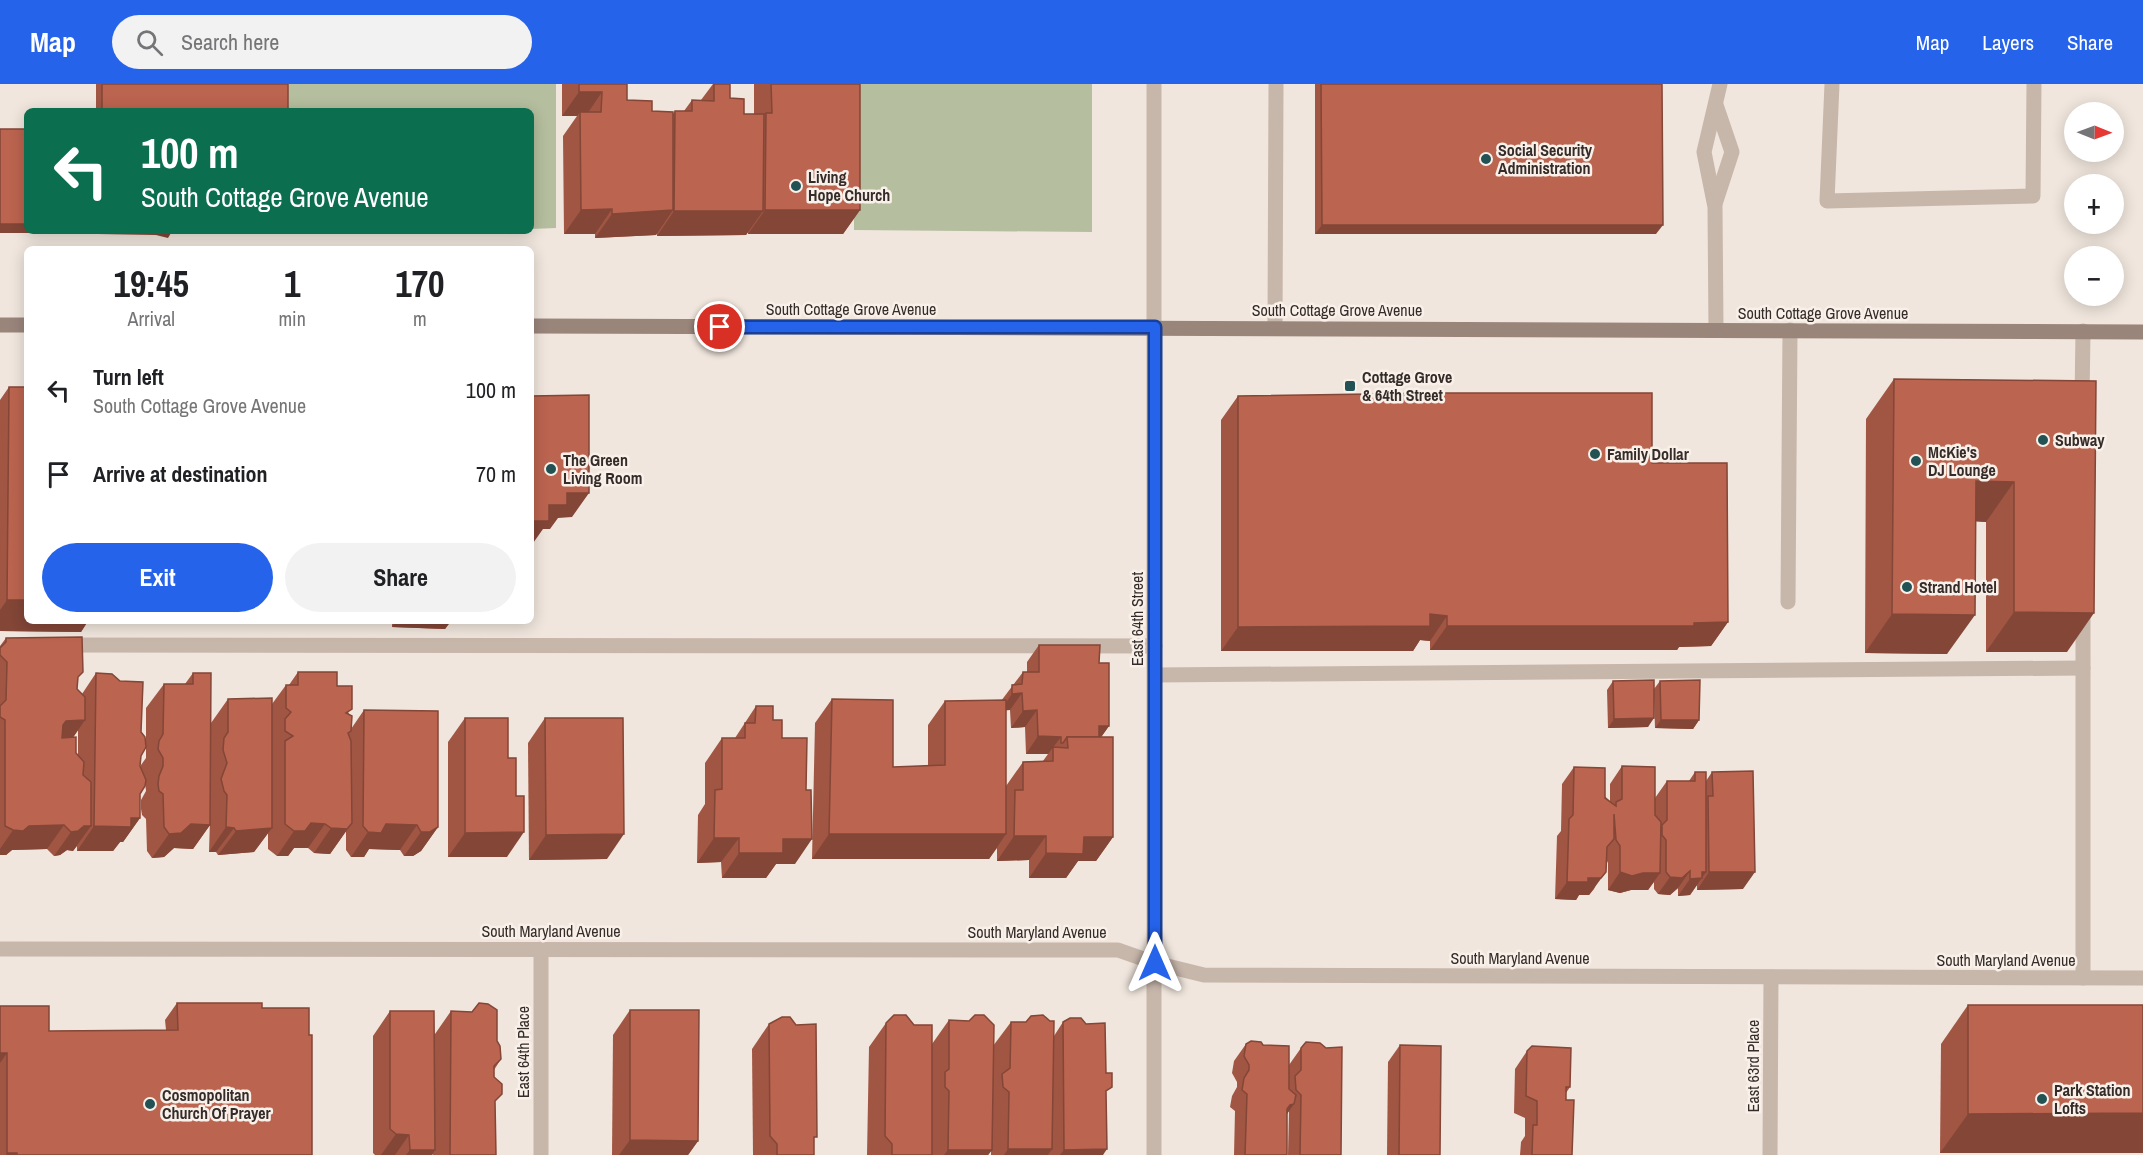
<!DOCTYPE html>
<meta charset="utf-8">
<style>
body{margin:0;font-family:"Archivo Narrow",sans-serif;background:#f2f2f2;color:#202124;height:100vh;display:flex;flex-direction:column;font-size:22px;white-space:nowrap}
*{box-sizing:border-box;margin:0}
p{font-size:20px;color:#757577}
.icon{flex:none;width:33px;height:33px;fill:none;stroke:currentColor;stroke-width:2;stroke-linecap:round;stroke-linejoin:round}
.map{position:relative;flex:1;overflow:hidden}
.panel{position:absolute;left:24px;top:162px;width:510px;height:378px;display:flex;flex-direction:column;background:#fff;border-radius:9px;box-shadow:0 3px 15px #0003}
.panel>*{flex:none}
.banner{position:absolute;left:24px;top:24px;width:510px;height:126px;border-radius:9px;box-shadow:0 3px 15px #0003;background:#0b6e4f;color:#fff;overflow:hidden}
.needle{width:39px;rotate:91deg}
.buttons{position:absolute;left:2064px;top:18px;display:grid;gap:12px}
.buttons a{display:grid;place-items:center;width:60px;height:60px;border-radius:50%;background:#fff;box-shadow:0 3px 15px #0003;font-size:30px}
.pin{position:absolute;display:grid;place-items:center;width:51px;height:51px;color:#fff;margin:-26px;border:3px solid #fff;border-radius:50%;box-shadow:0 2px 6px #0007}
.me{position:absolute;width:66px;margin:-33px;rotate:0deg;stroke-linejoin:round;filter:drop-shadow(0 0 4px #0008)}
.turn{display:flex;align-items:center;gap:21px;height:126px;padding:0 18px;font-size:27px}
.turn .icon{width:78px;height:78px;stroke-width:2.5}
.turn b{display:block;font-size:42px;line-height:51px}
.eta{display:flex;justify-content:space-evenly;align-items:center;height:102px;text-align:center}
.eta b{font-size:36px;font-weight:700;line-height:42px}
.button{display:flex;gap:12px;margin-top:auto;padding:12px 18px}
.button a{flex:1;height:69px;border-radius:36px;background:#2563eb;color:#fff;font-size:24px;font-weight:700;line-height:69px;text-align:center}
.button a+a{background:#f2f2f2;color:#202124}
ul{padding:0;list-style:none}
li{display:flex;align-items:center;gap:18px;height:84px;padding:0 18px}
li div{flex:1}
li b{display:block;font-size:22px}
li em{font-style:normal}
header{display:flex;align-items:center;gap:36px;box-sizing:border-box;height:84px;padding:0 30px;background:#2563eb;color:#fff}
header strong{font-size:28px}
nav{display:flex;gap:33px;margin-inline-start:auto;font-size:21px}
.search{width:420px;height:54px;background:#f2f2f2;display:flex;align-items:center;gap:15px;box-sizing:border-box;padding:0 21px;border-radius:33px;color:#757577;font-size:22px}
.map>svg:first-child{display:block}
.green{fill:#b5be9e}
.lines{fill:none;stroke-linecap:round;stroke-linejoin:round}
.lane{stroke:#c7b6aa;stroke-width:15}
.street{stroke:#c7b6aa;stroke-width:15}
.secondary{stroke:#9a857b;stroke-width:15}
.wall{fill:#a15644;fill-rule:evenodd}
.shaded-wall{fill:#834637}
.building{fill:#bb644f;stroke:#834637;stroke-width:1.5}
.route-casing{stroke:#184099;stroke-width:15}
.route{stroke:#2563eb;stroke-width:10}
.poi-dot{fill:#225253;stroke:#f8f0e9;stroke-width:2}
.labels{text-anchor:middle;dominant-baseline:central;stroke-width:5;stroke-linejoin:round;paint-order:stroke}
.poi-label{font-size:16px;font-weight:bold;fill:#352c29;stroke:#f8f0e9;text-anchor:start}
.street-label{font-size:16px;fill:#352c29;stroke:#f8f0e9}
</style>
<header>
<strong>Map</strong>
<div class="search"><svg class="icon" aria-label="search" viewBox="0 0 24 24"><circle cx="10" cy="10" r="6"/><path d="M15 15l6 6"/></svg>Search here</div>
<nav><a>Map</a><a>Layers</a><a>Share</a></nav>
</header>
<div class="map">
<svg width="2143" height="1071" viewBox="0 0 2143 1071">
<rect width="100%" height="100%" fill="#f0e6dd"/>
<g class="green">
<polygon points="287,0 556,0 556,144 531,145 531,27 286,27"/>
<polygon points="854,0 1092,0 1092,148 854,146"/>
</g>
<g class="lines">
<g class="lane">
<polyline points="1832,0 1827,117 2033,112 2034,0"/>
<polyline points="1715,120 1732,68 1716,21"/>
<polyline points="1275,244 1276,0"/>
<polyline points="1716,246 1715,123 1704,68 1720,0"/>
<polyline points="2082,316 2083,247"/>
<polyline points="1788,518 1790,246"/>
<polyline points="2083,526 2083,894"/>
<polyline points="63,561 1155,562"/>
<polyline points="1155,591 2083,584"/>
</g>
<g class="street">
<polyline points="1154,0 1154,1071"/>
<polyline points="0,865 1118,866 1155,879 1204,891 2143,894"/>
<polyline points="541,865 541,1071"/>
<polyline points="1770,1071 1771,893"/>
</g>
<g class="secondary">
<polyline points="0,241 27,241"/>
<polyline points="531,242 2143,248"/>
</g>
</g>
<g class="wall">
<rect x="96" y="0" width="192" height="27"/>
<polygon points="562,0 627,0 627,16 652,27 673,30 675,27 684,27 692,16 701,16 713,0 730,0 730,14 744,30 754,30 754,0 860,0 860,126 843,150 748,150 748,148 746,151 657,152 657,149 656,151 595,154 595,150 564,150 563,52 577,32 562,32"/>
<polygon points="1315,0 1662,0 1656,150 1315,150"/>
<polygon points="1894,295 2096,297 2067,568 1986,568 1986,438 1976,437 1947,570 1865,569 1866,335"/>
<polygon points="9,303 27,537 88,537 81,548 0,547 0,316"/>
<polygon points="1238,312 1652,379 1728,538 1711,562 1679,563 1677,566 1430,566 1430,557 1420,556 1413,567 1221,567 1221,336"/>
<polygon points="392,537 451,537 445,545 392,543"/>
<path d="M6 554 78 596 77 605 82 610 96 589 141 672 140 682 141 686V681L146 674V624L164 600H185L193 589 210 673 211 639 228 615 272 620 286 601H289L298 588 337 602 349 630 351 645 364 626 438 743 421 767 413 772H404L400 766 369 765 364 773H351L346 766V747L330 770 314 769 308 764H294L288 772H277L268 765V749L254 768 218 771 216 768H209L210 735V741L193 765 174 764 164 773 152 774 147 767 146 735 142 731 141 725V716L146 707 145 698 140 710V734L123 758H120L113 767H77V762L73 767 67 766 60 771 54 772 47 765 12 766 6 771H0V562ZM78 646V671L76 669 73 653Z"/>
<path d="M1039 561 1099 579 1109 642 1101 653 1113 753 1096 777H1078L1066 794H1029V776L997 777V764L989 775H812L815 639 832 615 893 683 928 682V641L945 617H1001L1023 588H1027V578ZM1006 626H1010L1011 644 1025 643 1026 670H1048L1043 677 1023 678 1006 702Z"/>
<polygon points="1613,597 1654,605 1660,597 1699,636 1693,645 1655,644 1654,612 1648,643 1608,644 1607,606"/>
<polygon points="756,622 773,636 782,654 795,780 776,780 766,794 722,794 721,778 697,779 698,731 705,720 705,679 722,654 735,654"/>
<polygon points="465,634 508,674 507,773 448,773 448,658"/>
<polygon points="545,634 607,775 529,776 528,659"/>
<polygon points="1622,682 1655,714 1667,697 1689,697 1695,688 1706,697 1712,688 1743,805 1697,806 1697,801 1690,811 1678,812 1678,804 1670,811 1658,810 1654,805 1654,798 1648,806 1631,806 1620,809 1608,806 1608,779 1607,777 1594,805 1589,811 1579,811 1576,816 1555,815 1557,752 1561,747 1562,700 1574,683 1610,717 1610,700"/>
<polygon points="177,919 262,924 312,1071 0,1071 0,922 49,947 166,946 165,936"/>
<polygon points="1968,921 2143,921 2143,1069 1940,1069 1941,960"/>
<polygon points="630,926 698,1057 688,1071 612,1071 613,951"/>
<polygon points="390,927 435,950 451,927 497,957 501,975 494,986 496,1071 433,1071 433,1070 432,1071 375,1071 373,1069 373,952"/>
<polygon points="949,936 969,937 993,962 1011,938 1054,952 1063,938 1106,1011 1103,1071 991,1071 991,1067 988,1071 867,1071 869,963 886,939 914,941 932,960"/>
<polygon points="769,940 814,1058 814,1071 753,1071 752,965"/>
<polygon points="1246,960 1289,999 1289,981 1301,964 1341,1071 1288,1071 1289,1027 1287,1030 1287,1071 1234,1071 1235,1027 1230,1023 1232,1012 1237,1003 1237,998 1232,989 1234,977"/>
<polygon points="1400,961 1440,1071 1387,1071 1388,978"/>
<polygon points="1527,967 1570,1003 1566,1009 1566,1016 1572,1071 1520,1071 1521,1058 1525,1052 1525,1034 1514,1029 1515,985"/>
</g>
<g class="shaded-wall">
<polygon points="579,8 602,8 585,33 580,28 577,32 562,32"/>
<polygon points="612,125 595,150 564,150 581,126"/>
<polygon points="673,126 656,151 595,154 612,130"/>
<polygon points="765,126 860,126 843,150 748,150"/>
<polygon points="674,127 763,127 746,151 657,152"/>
<polygon points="0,140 27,140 27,147 95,147 94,149 0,149"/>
<polygon points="1322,141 1663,141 1656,150 1315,150"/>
<polygon points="101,147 196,147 193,150 171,149 168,154 156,151 98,150"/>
<polygon points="1976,397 2014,398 1986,438 1948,436"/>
<polygon points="567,409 589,409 572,433 558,434 550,445 543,445 531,462 531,438 549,421"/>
<polygon points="7,516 27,516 27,537 88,537 81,548 0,547 0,526"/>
<polygon points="2014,528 2094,529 2067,568 1986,568"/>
<polygon points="1430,530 1447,532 1430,557 1420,556 1413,567 1221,567 1238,543"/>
<polygon points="1892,530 1975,531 1947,570 1865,569"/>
<polygon points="396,537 451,537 445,545 392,543"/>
<polygon points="1728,538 1711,562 1679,563 1677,566 1430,566 1447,542"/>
<polygon points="1022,609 1010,626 1000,627 1012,610"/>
<polygon points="1037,626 1025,643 1011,644 1023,627"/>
<polygon points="1654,634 1648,643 1608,644 1614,635"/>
<polygon points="85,636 68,661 49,662 63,641 66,637"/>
<polygon points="1661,636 1699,636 1693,645 1655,644"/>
<polygon points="1099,642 1109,642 1097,659"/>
<polygon points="1038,652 1061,653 1048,670 1026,670"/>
<polygon points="131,734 140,734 123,758 120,758 113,767 77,767 94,742"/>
<polygon points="311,739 325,740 308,764 294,764 288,772 277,772 294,747"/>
<polygon points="352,739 330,770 314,769 331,744"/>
<polygon points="191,740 210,741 193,765 174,764 164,773 152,774 169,750"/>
<polygon points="386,740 417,741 400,766 369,765 364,773 351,773 368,748"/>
<polygon points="64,741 47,765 12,766 6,771 0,771 0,765 13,746 29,742"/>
<polygon points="84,742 91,742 73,767 67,766 60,771 54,772 71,748"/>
<polygon points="226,743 234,744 216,768 209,768"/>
<polygon points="438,743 421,767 413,772 404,772 421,748"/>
<polygon points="272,744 254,768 218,771 236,747"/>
<polygon points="524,748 507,773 448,773 465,749"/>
<polygon points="624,750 607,775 529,776 546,751"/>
<polygon points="829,750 1006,750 989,775 812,775"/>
<polygon points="1014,752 1046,752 1029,776 997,777"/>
<polygon points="1084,753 1113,753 1096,777 1078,777 1066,794 1029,794 1046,769"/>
<polygon points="714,754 739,754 721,778 697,779"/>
<polygon points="783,755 812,755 795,780 776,780 766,794 722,794 739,769"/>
<polygon points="1690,787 1678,804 1670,811 1658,810 1670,793"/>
<polygon points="1606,788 1589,811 1579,811 1576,816 1555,815 1567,798 1588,794"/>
<polygon points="1620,788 1643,789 1660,789 1648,806 1631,806 1620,809 1608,806"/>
<polygon points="1702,788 1706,788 1690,811 1678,812 1690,795"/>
<polygon points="1709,788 1755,788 1743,805 1697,806"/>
<polygon points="0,969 7,969 0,979"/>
<polygon points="1294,1020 1282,1037 1290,1021"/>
<polygon points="2143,1029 2143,1069 1940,1069 1968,1030"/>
<polygon points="396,1050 409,1051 395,1071 381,1071"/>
<polygon points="630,1056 698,1057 688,1071 619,1071"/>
<polygon points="1008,1065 1052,1065 1048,1071 1004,1071"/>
<polygon points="1107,1065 1103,1071 1060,1071 1064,1066"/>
<polygon points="410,1066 435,1066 432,1071 406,1071"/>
<polygon points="948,1066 992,1066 988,1071 944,1071"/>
<polygon points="7,1069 17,1069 16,1071 6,1071"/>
</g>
<g class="building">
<rect x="102" y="0" width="186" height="27"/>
<polygon points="579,0 627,0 627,16 652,17 652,27 673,28 673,126 612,130 612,125 581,126 580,28 601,28 602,8 579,8"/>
<polygon points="714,0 730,0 730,14 744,15 744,30 764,30 763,127 674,127 675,27 692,27 692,16 714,17"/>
<polygon points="771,0 860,0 860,126 765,126 766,29 772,29"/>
<polygon points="1321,0 1662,0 1663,141 1322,141"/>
<rect x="0" y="45" width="27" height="95"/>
<polygon points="1894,295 2096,297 2094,529 2014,528 2014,398 1976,397 1975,531 1892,530"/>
<polygon points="9,303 27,303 27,516 7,516"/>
<polygon points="1438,309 1652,309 1652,379 1727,379 1728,538 1694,539 1694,542 1447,542 1447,532 1430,530 1430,542 1238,543 1238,312"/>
<polygon points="589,311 589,409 567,409 567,421 549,421 549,437 532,437 531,312"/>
<polygon points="82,553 83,588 78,593 77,605 85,613 85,636 66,637 63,641 62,654 76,653 76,669 84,678 83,691 91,698 91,742 84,742 78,747 71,748 64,741 29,742 23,747 13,746 5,742 5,636 0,633 0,622 6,616 7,578 0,571 0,564 6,558 6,554"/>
<polygon points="1039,561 1100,561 1099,579 1109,579 1109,642 1099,642 1099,653 1067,653 1063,659 1061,659 1061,653 1038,652 1037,626 1023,627 1022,609 1012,610 1012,601 1022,600 1023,588 1039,588"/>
<polygon points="298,588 337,588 337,602 352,602 352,625 346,629 352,632 351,647 348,649 351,657 352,739 347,745 331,744 325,740 311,739 305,747 294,747 285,740 285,657 293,652 285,647 285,635 291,628 286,624 286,601 298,601"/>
<polygon points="96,589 112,590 120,597 143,598 141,648 145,653 146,663 141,672 140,682 146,696 145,702 140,710 140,734 131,734 131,743 94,742"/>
<polygon points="193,589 211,589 210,741 191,740 181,749 169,750 164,743 163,710 159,707 158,700 159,692 163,682 163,674 158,665 159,657 163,650 164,600 193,600"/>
<polygon points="1654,596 1654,634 1614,635 1613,597"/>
<polygon points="1700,596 1699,636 1661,636 1660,597"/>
<polygon points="272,614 272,744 236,747 234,744 226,743 227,711 224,707 221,695 227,679 223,666 224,654 228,648 228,615"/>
<polygon points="832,615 893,616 893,683 945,681 945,617 1006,616 1006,750 829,750"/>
<polygon points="756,622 773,622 773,636 782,636 782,654 807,654 806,706 811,706 812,755 783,755 783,769 739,769 739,754 714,754 715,706 722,705 722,654 745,654 745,639 755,639"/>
<polygon points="364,626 438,627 438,743 430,748 421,748 417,741 386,740 381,749 368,748 363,742"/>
<polygon points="465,634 508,634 508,674 516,674 516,712 524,712 524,748 465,749"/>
<polygon points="545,634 623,634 624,750 546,751"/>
<polygon points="1067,653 1113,653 1113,753 1084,753 1083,770 1046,769 1046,752 1014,752 1015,706 1023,706 1023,678 1053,677 1053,663 1068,664"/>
<polygon points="1622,682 1655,683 1655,731 1661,738 1660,789 1643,789 1632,792 1620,788 1620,762 1616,756 1614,730 1614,755 1607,763 1606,788 1601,794 1588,794 1588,798 1567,798 1569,735 1573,731 1574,683 1605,684 1605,714 1616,722 1616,718 1622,715"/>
<polygon points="1753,687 1755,788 1709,788 1708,712 1713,712 1712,688"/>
<polygon points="1695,688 1706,688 1706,788 1702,788 1702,794 1690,795 1690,787 1682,794 1670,793 1666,788 1666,756 1662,751 1662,741 1667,736 1667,697 1695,697"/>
<polygon points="177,919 262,919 262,924 309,924 309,951 312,951 312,1071 17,1071 17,1069 7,1069 7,969 0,969 0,922 49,922 49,947 178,946"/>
<polygon points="479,919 488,920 497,926 497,957 500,962 501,975 494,982 494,993 502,1000 502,1010 495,1017 496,1071 450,1071 451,927 472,928"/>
<polygon points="1968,921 2143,921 2143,1029 1968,1030"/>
<polygon points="630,926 699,926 698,1057 630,1056"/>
<polygon points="390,927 434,927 435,1066 410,1066 409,1051 396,1050 390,1045"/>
<polygon points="894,931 906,931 914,941 932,941 932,1071 892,1071 892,1060 885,1052 886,939"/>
<polygon points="975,931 984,931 994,941 992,1066 948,1066 949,1007 945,1003 945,988 949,985 949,936 969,937"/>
<polygon points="1043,931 1050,937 1054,937 1052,1065 1008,1065 1009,1008 1003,1003 1002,990 1010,984 1011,938 1026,938 1031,932"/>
<polygon points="782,933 790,933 796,941 816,940 817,1053 814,1053 814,1071 777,1071 777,1060 770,1052 769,940"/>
<polygon points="1070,934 1081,934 1086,940 1105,939 1106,989 1112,989 1112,1003 1106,1007 1107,1065 1064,1066 1063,938"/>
<polygon points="1251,957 1261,958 1263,961 1289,962 1289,1005 1296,1011 1294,1020 1290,1021 1287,1025 1287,1071 1245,1071 1247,1010 1242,1006 1244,994 1249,986 1249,981 1244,972 1246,960"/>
<polygon points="1306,958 1320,959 1326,964 1342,963 1341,1071 1300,1071 1301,1011 1296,1006 1295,992 1301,986 1301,964"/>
<polygon points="1400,961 1441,962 1440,1071 1399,1071"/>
<polygon points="1532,962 1571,964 1570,1003 1566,1003 1566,1016 1574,1016 1572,1071 1532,1071 1533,1041 1537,1041 1537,1017 1526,1012 1527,967"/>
</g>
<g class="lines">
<defs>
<polyline id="route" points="720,243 1155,243 1155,879"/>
</defs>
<use href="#route" class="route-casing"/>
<use href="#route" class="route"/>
</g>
<g class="poi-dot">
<circle cx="1486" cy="75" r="6"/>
<circle cx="796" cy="102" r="6"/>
<rect x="1344" y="296" width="12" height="12" rx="3"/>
<circle cx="2043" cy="356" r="6"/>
<circle cx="1595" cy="370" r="6"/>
<circle cx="1916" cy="377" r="6"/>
<circle cx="551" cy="385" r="6"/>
<circle cx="1907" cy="503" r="6"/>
<circle cx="2042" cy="1015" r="6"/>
<circle cx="150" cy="1020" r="6"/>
</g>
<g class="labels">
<g class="poi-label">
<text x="1498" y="66">Social Security<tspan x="1498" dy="18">Administration</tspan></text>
<text x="808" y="93">Living<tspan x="808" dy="18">Hope Church</tspan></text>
<text x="1362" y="293">Cottage Grove<tspan x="1362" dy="18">&amp; 64th Street</tspan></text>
<text x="2055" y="356">Subway</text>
<text x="1928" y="368">McKie's<tspan x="1928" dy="18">DJ Lounge</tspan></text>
<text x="1607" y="370">Family Dollar</text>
<text x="563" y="376">The Green<tspan x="563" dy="18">Living Room</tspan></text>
<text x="1919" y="503">Strand Hotel</text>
<text x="2054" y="1006">Park Station<tspan x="2054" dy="18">Lofts</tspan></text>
<text x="162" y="1011">Cosmopolitan<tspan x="162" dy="18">Church Of Prayer</tspan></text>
</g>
<g class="street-label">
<text x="851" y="225">South Cottage Grove Avenue</text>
<text x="1337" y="226">South Cottage Grove Avenue</text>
<text x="1823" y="229">South Cottage Grove Avenue</text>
<text transform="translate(1137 535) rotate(-90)">East 64th Street</text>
<text x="551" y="847">South Maryland Avenue</text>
<text x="1037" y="848">South Maryland Avenue</text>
<text x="1520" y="874">South Maryland Avenue</text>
<text x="2006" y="876">South Maryland Avenue</text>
<text transform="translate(523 968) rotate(-90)">East 64th Place</text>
<text transform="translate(1753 982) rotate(-90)">East 63rd Place</text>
</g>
</g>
</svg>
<div class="buttons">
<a><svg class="needle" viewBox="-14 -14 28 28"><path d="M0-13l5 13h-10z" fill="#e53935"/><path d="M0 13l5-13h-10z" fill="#757577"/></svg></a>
<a>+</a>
<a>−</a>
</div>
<div class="pin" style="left:720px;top:243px;background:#d93025"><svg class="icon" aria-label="arrive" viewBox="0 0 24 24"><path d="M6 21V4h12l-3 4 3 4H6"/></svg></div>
<svg class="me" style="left:1155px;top:879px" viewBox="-20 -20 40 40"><path d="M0-17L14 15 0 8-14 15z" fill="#2563eb" stroke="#fff" stroke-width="4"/></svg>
<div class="banner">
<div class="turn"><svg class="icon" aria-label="left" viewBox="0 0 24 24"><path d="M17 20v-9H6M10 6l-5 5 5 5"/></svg><div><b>100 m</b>South Cottage Grove Avenue</div></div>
</div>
<section class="panel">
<div class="eta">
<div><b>19:45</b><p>Arrival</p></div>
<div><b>1</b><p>min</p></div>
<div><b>170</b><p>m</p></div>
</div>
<ul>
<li><svg class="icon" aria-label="left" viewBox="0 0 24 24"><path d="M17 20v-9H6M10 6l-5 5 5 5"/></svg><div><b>Turn left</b><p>South Cottage Grove Avenue</p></div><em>100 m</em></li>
<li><svg class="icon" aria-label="arrive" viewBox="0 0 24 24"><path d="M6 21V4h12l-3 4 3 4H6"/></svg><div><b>Arrive at destination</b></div><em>70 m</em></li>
</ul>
<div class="button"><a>Exit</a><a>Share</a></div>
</section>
</div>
